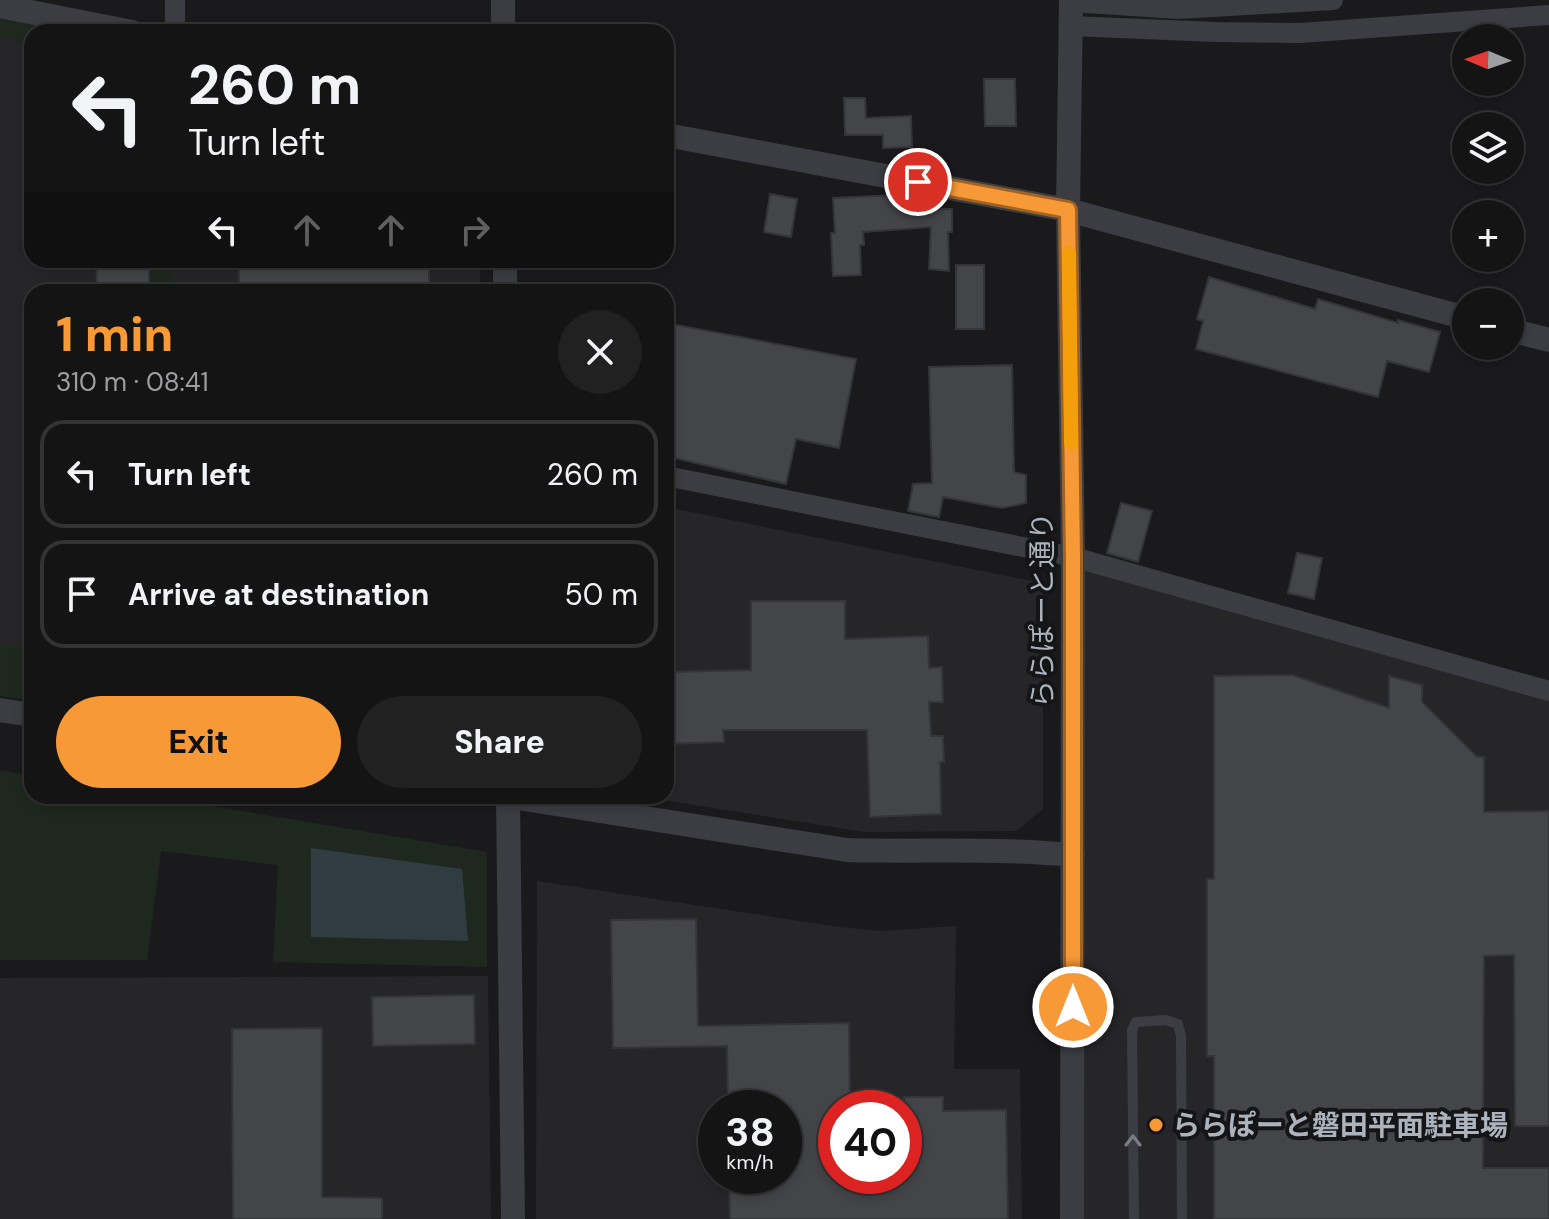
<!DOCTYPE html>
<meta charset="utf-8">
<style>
body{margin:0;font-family:"DM Sans","Noto Sans JP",sans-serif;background:#212122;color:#f1f3f6;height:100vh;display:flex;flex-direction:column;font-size:30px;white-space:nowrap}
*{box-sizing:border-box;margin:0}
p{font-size:26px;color:#9d9ea0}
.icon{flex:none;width:44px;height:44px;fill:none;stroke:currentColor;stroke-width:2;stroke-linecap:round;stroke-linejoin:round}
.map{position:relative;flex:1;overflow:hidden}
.details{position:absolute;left:24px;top:284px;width:650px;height:520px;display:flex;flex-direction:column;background:#141415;border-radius:24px;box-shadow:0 4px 12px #0003,0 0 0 2px #333334}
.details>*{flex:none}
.top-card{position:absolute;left:24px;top:24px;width:650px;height:244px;border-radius:24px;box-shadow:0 4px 12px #0003,0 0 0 2px #333334;background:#141415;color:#f1f3f6;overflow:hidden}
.needle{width:52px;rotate:272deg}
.controls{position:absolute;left:1452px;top:24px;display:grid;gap:16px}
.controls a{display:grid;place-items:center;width:72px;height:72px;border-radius:50%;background:#141415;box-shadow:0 4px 12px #0003,0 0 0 2px #333334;font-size:40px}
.speed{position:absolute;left:698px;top:1090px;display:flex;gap:16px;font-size:40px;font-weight:700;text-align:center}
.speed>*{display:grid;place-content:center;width:104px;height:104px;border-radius:50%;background:#141415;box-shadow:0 4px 12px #0003,0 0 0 2px #333334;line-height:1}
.speed small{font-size:20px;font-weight:400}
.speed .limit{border:12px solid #d22;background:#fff;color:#111}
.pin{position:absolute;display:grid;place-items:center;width:68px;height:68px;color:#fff;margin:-34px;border:4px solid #fff;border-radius:50%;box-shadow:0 2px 8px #0007}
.me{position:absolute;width:88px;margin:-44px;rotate:0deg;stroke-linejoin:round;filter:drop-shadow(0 0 6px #0008)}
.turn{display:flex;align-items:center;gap:28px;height:168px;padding:0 32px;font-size:36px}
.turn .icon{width:104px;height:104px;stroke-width:2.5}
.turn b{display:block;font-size:56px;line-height:68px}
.lanes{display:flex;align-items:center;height:76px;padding:0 32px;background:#0003;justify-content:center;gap:40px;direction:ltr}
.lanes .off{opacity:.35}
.round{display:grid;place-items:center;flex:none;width:84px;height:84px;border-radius:42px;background:#212122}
.summary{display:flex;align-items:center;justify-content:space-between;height:136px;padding:0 32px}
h1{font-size:48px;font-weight:800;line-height:60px;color:#f79937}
.primary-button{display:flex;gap:16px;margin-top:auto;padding:16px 32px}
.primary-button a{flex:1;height:92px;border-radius:48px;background:#f79937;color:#111;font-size:32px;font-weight:800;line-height:92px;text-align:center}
.primary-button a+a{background:#212122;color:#f1f3f6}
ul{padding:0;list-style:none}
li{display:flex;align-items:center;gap:24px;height:108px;margin:0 16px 12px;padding:0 16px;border:4px solid #333334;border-radius:24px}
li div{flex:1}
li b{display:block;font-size:30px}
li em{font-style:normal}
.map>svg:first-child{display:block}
.built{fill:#262629;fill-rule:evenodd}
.green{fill:#1f281f}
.water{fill:#2f3c41}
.building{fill:#444549;stroke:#343538;stroke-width:2}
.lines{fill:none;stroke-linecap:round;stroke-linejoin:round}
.service{stroke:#3b3d42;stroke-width:10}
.minor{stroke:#3b3d42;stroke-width:20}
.tertiary{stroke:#3b3d42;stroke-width:24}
.oneway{stroke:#797e85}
.route-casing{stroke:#a16324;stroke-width:20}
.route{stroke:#f79937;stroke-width:14}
.slow{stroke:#f59e0b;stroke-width:14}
.poi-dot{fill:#f79937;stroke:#151517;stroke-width:3}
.labels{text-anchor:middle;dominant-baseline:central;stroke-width:8;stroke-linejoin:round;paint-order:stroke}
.street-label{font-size:28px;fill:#acb3bc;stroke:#151517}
.poi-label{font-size:28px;font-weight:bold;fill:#acb3bc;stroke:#151517;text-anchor:start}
</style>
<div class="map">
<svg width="1549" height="1219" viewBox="0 0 1549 1219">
<rect width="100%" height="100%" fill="#1a1a1c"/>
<g class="built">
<polygon points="0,36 32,43 32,260 480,260 480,292 32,292 32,684 0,677"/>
<polygon points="666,507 1037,582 1043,588 1043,809 1016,831 864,832 638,796 666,796"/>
<polygon points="1073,567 1549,690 1549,1219 1072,1219"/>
<path d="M537 881 839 927 882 931 956 926 954 1069H1020L1022 1219H536ZM716 1108H784V1176H716ZM836 1108H904V1176H836Z"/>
<polygon points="488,976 491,1219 0,1219 0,978"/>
</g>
<g class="green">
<polygon points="0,6 97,32 32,32 32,43 0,38"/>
<polygon points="148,260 172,260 173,292 148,292"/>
<polygon points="0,646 32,650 32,701 0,696"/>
<polygon points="0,770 32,776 32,796 153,796 487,852 487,967 273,962 278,865 161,851 147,960 0,960"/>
</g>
<polygon class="water" points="311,848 462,869 468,941 311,937"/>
<g class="building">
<polygon points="984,79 1015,79 1016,126 985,126"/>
<polygon points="844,98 865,98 866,118 911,116 912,147 883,148 883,135 845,135"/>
<polygon points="770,194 797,199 791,237 764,232"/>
<polygon points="896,195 897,206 908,206 908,209 952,209 952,232 948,232 949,271 929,269 931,227 863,232 864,245 860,245 861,275 833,276 831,233 835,233 833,198"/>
<polygon points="96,260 149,260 149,292 97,292"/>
<polygon points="239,260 412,260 412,269 429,268 429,292 239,292"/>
<rect x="956" y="265" width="28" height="64"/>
<polygon points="1209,277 1315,309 1318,299 1398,323 1398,320 1440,332 1429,372 1387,361 1378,397 1196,349 1203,321 1197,319"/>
<polygon points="666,323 856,359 839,448 796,439 786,484 666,456"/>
<polygon points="1012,365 1014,472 1026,475 1026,503 1002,508 943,497 939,517 908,511 913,484 932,483 929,367"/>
<polygon points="1121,503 1152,511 1138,562 1107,553"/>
<polygon points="1297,553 1322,558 1314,599 1288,593"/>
<polygon points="751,601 845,601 845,639 928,636 929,668 942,667 943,702 929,702 931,736 943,736 944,762 940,762 941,814 870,817 867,730 723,730 724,742 666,744 666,672 751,670"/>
<polygon points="1292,675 1389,708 1389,676 1422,685 1422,702 1477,757 1484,757 1484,812 1549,811 1549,1126 1515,1126 1514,955 1484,956 1483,1168 1549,1168 1549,1219 1214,1219 1214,1056 1207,1056 1207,879 1214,879 1214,676"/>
<polygon points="696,919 698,1026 849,1023 850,1108 836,1108 836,1176 904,1176 904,1097 943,1097 943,1111 1006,1110 1008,1219 730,1219 729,1176 784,1176 784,1108 728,1108 727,1046 613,1048 611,920"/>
<polygon points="474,995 475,1044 373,1046 372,997"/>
<polygon points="322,1028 322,1197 382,1198 382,1219 233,1219 232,1029"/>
</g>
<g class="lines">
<polyline class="service" points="1134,1219 1132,1030 1136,1022 1166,1020 1178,1024 1181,1036 1182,1219"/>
<g class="minor">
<polyline points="1071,2 1179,9 1333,0"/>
<polyline points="1071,26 1216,32 1300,33 1549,15"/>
<polyline points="175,32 175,0"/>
<polyline points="666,476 1073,557 1549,691"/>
</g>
<g class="tertiary">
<polyline points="503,0 503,32"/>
<polyline points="1071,0 1068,210 1073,557 1072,1219"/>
<polyline points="0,6 132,32"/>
<polyline points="666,135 1068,210 1466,318"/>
<polyline points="505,260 505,292"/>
<polyline points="1510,330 1549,340"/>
<polyline points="0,710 32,715"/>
<path d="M505 796 847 850C923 852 998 848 1073 855"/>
<polyline points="508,796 513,1219"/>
</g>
</g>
<defs><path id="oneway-chevron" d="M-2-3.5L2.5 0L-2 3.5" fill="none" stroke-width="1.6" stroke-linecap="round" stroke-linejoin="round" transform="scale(2)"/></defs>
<use class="oneway" href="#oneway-chevron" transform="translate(1133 1141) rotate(-90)"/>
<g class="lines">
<defs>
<polyline id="route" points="918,182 1068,210 1073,557 1073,1007"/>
</defs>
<use href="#route" class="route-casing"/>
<use href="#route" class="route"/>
<polyline class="slow" points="1069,253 1071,443"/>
</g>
<circle class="poi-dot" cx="1156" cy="1125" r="8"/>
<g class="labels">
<g class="street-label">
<text transform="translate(1042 610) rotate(-90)">ららぽーと通り</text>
</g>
<g class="poi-label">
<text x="1172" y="1125">ららぽーと磐田平面駐車場</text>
</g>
</g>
</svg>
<div class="controls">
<a><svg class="needle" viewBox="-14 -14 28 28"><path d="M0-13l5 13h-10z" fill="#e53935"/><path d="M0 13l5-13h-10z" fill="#9d9ea0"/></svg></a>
<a><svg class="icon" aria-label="layers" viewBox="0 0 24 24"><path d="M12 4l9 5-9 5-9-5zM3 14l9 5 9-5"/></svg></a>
<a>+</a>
<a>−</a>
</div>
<div class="speed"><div>38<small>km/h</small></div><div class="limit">40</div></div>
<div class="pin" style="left:918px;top:182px;background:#d93025"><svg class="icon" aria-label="arrive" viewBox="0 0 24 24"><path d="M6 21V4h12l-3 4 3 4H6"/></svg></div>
<svg class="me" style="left:1073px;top:1007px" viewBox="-20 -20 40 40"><circle r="17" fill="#f79937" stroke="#fff" stroke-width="3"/><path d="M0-11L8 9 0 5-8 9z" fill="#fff"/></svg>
<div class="top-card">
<div class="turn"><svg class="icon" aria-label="left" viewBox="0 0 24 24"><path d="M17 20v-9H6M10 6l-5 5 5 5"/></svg><div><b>260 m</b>Turn left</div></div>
<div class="lanes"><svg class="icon" aria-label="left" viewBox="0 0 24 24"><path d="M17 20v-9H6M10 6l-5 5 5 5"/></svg><svg class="icon off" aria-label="ahead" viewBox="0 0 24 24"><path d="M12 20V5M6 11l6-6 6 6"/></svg><svg class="icon off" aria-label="ahead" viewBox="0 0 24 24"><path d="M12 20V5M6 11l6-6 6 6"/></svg><svg class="icon off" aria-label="right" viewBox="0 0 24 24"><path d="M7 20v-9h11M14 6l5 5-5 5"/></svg></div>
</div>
<section class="details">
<div class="summary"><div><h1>1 min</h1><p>310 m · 08:41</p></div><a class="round"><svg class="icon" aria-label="close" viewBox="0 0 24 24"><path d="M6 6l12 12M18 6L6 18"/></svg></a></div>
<ul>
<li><svg class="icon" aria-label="left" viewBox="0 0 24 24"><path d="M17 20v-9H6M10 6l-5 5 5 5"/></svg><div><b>Turn left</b></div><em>260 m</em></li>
<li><svg class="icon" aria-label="arrive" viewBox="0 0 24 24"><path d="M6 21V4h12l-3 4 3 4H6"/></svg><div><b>Arrive at destination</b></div><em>50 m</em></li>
</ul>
<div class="primary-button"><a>Exit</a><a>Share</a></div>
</section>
</div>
